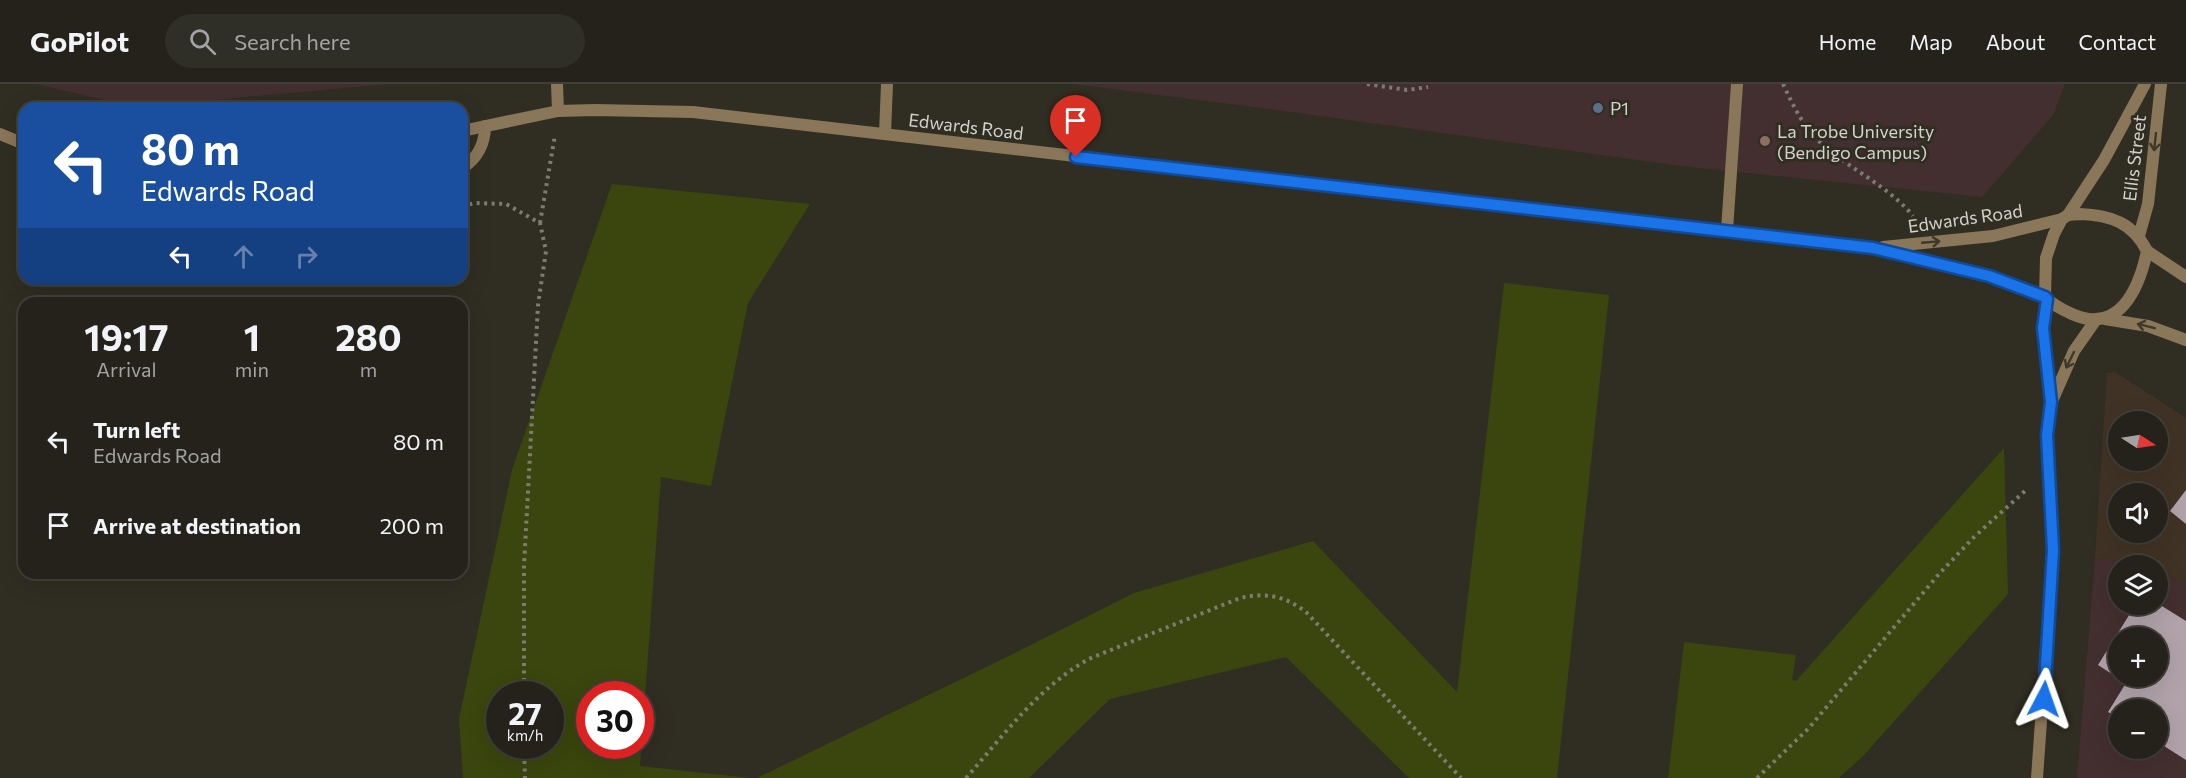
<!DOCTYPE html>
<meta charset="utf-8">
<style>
body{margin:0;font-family:Commissioner,sans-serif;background:#302f27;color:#f1f3f6;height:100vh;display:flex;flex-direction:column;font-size:22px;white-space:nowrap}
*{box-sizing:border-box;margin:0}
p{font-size:20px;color:#a3a4a2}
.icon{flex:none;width:33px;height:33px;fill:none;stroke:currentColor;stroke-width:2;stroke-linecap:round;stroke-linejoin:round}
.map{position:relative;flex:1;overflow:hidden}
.drawer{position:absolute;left:18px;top:213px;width:450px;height:282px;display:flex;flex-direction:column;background:#24221a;border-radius:18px;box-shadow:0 6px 24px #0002,0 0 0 2px #413f39}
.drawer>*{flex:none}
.guide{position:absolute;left:18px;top:18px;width:450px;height:183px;border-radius:18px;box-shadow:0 6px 24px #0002,0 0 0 2px #413f39;background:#1a4fa0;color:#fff;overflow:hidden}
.needle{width:39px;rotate:102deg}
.controls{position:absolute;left:2108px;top:327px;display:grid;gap:12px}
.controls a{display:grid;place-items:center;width:60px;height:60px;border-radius:50%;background:#24221a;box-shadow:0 6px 24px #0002,0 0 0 2px #413f39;font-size:30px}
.speed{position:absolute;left:486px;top:597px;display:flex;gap:12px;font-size:30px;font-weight:700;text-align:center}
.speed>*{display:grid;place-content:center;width:78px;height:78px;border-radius:50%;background:#24221a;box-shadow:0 6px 24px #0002,0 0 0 2px #413f39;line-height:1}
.speed small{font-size:15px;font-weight:400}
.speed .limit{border:9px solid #d22;background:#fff;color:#111}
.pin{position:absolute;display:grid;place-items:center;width:51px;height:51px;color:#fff;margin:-62px -26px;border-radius:50% 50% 50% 0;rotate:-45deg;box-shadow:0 0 6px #0007}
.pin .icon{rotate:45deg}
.me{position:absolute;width:66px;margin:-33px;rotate:4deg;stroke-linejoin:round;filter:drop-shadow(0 0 4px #0008)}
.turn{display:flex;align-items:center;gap:21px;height:126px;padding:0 24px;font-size:27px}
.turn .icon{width:78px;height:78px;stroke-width:2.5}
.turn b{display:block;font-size:42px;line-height:51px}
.lanes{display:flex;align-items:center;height:57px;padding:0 24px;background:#0003;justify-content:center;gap:30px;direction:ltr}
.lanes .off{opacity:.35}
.eta{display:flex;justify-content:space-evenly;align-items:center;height:102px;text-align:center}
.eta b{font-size:36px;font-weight:700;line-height:42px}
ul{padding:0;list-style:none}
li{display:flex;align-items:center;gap:18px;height:84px;padding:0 24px}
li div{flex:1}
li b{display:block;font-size:22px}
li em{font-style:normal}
header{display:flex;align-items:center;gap:36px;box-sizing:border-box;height:84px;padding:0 30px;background:#24221a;border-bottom:2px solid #413f39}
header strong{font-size:28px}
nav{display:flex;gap:33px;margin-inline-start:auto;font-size:21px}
.search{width:420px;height:54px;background:#302f27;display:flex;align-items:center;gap:15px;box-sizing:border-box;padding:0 21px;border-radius:33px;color:#a3a4a2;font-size:22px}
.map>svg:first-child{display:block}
.commercial{fill:#403325;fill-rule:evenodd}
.education{fill:#442f30;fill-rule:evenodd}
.green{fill:#3a460d;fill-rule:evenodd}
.building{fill:#b2a3ab;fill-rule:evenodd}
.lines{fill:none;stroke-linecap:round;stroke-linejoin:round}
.path{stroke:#7e7c72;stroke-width:4;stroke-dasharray:3 4.5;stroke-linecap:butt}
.service{stroke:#8a7659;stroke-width:12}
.minor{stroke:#8a7659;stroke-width:12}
.tertiary{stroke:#8a7659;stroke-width:12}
.oneway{stroke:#3e392a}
.route-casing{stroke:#114b97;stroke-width:15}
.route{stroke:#1a73e8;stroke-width:10}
.service-dot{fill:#5c6f8a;stroke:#302e22;stroke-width:2}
.education-dot{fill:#8d6e63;stroke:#302e22;stroke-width:2}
.labels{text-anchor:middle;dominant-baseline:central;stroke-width:6;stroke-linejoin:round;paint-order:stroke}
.poi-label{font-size:18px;fill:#d3d2ca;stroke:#302e22;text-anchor:start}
.street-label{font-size:18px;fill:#d3d2ca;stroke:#302e22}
</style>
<header>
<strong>GoPilot</strong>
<div class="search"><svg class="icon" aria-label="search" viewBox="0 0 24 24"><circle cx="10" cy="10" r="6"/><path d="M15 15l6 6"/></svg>Search here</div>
<nav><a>Home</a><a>Map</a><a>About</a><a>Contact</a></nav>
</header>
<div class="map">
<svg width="2186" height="694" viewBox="0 0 2186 694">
<rect width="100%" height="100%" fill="#302e22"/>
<path class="commercial" d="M2115 288 2186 334V502L2157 484V482L2095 475 2107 289ZM2118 338H2157V376H2118ZM2118 410H2157V448H2118Z"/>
<g class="education">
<polygon points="36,0 388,0 134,23"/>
<polygon points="1072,0 2065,0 2053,31 1982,113 1681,82 1277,26"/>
<path d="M2095 475 2149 479 2152 481 2118 482V520H2157V484L2186 502V694H2077ZM2118 554H2157V592H2118ZM2118 626H2157V664H2118Z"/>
</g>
<g class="green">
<path d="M612 100 810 120 748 219 711 402 661 393 640 682 750 694H463L459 635 512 386ZM500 610H550V662H500ZM590 610H640V662H590Z"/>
<polygon points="1504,199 1609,211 1557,694 1409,694 1286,573 1110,615 1029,694 757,694 1013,570 1134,509 1313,457 1457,608"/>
<polygon points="2004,364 2008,510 1864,671 1839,694 1668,694 1684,558 1796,571 1792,596 1796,597"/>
</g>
<g class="building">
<polygon points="2186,406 2186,440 2170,427"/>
<path d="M2157 519 2186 537V676L2164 662 2167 657 2157 650V626H2118V634L2108 628 2126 599 2098 581 2136 520H2157ZM2118 554H2157V592H2118Z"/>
</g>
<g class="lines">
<g class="path">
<polyline points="1367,0 1407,6 1428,3"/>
<path d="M1783 0C1791 17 1799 34 1811 49 1841 82 1885 98 1913 132"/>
<polyline points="462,122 475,119 506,120 540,139 546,167 538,221 524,482 524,610"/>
<polyline points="540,139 555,51"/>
<polyline points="524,662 525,694"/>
<path d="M966 694C1004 651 1040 601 1091 574L1240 514C1266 508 1285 512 1306 528L1461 694"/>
<polyline points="1757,694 1808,645 1939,490 1974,453 2026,406"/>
</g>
<g class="service">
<polyline points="557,0 558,27"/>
<polyline points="885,50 887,0"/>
<polyline points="1727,146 1737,0"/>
</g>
<g class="minor">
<polyline points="462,47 558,27 595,26 693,28 1873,164 1989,192 2045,213"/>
<polyline points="0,50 24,60"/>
<path d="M462 84C477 75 485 60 485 42"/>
<polyline points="2068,131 2104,76 2145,0"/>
<polyline points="2139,152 2148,120 2161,0"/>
<polyline points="1883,163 1993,152 2062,135"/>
<polyline points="2052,317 2074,267 2095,237"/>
<polyline points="2037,694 2053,466 2047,351 2051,318 2043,244 2047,215"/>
</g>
<g class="tertiary">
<path d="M2080 130C2111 131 2133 139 2147 167 2139 205 2119 251 2072 230 2063 226 2052 220 2045 213L2046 174 2054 150 2062 135 2068 131Z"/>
<polyline points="2147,167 2186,193"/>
<polyline points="2105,235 2148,242 2186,256"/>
</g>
</g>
<defs><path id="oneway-shaft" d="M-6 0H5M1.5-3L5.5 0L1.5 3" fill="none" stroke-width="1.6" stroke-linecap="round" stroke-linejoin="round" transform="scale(1.5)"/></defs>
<g class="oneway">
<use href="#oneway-shaft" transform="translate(2155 58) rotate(96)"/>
<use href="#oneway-shaft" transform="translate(1931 158) rotate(-5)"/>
<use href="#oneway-shaft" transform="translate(2146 242) rotate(-166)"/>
<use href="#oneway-shaft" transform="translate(2070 276) rotate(116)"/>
</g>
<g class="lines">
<defs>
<polyline id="route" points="1076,73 1873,164 1989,192 2045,213 2047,215 2043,244 2051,318 2047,351 2053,466 2044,615"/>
</defs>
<use href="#route" class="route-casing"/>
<use href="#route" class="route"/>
</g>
<circle class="service-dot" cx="1598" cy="24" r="6"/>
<circle class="education-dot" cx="1765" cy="57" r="6"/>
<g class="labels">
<g class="poi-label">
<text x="1610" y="24">P1</text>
<text x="1777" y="47">La Trobe University<tspan x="1777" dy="21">(Bendigo Campus)</tspan></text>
</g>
<g class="street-label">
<text transform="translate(966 42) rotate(7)">Edwards Road</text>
<text transform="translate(2134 74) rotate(-83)">Ellis Street</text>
<text transform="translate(1965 134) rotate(-8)">Edwards Road</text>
</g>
</g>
</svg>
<div class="controls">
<a><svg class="needle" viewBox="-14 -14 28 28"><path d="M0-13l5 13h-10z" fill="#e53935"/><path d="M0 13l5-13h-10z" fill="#a3a4a2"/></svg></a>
<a><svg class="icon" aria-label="sound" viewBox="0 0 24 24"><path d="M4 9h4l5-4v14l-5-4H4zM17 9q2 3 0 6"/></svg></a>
<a><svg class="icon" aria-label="layers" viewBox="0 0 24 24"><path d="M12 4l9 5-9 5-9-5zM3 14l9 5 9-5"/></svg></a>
<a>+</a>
<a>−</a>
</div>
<div class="speed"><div>27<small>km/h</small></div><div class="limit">30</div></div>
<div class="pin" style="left:1076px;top:73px;background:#d93025"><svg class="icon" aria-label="arrive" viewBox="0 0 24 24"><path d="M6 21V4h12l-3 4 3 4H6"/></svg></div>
<svg class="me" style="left:2044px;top:615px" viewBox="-20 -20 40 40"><path d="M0-17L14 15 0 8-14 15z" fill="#1a73e8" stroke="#fff" stroke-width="4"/></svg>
<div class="guide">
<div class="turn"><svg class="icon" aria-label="left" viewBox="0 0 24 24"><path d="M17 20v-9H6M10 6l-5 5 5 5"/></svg><div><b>80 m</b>Edwards Road</div></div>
<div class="lanes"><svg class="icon" aria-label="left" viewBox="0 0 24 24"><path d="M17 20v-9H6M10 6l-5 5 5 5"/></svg><svg class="icon off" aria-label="ahead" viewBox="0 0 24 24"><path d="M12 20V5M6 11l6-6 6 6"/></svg><svg class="icon off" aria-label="right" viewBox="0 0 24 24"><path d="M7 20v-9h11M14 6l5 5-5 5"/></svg></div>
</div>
<section class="drawer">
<div class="eta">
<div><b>19:17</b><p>Arrival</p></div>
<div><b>1</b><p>min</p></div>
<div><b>280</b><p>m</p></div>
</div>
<ul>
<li><svg class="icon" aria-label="left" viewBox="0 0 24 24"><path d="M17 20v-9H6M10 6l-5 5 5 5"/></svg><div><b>Turn left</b><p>Edwards Road</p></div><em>80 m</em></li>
<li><svg class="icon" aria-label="arrive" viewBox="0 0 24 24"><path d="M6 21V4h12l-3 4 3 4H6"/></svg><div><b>Arrive at destination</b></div><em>200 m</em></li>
</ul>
</section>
</div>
